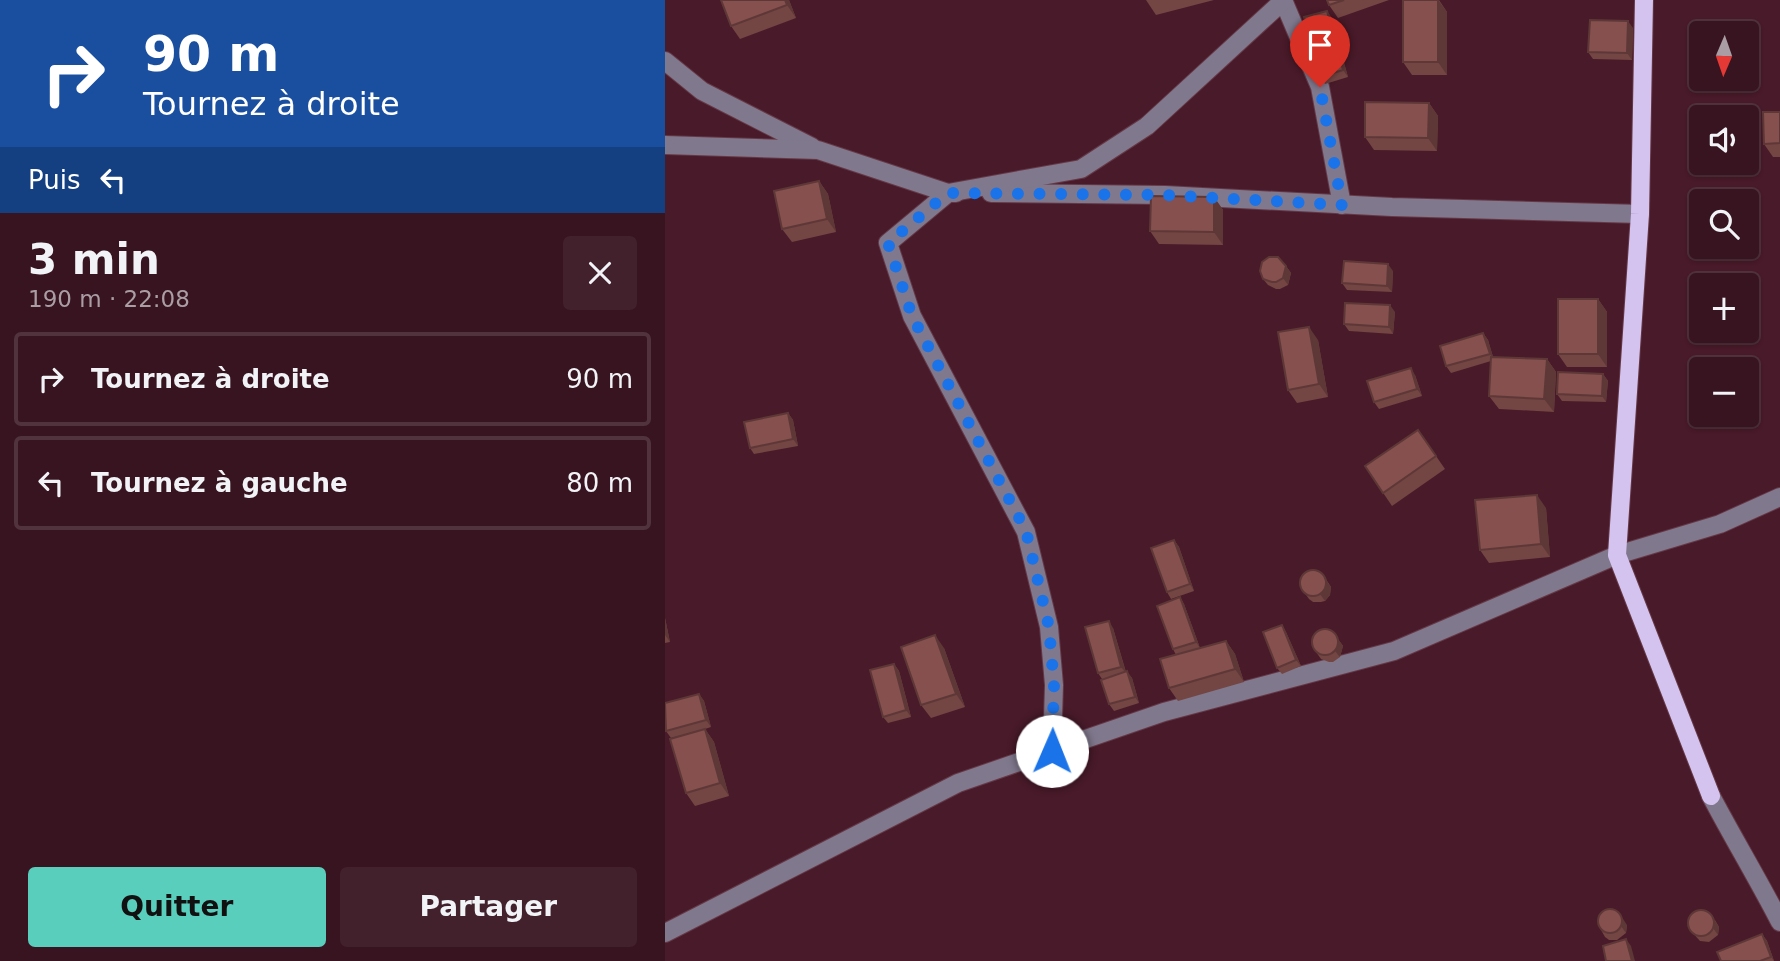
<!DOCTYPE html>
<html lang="fr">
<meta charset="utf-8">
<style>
body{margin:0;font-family:"DejaVu Sans",sans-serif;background:#42212c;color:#f1f3f6;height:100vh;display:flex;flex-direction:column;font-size:26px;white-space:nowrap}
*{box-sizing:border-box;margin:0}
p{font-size:23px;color:#aa9ea4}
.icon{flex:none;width:38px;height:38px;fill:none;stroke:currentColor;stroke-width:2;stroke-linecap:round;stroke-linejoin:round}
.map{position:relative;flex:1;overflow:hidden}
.drawer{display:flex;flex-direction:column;background:#37141f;width:665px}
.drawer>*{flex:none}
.top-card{background:#1a4fa0;color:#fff;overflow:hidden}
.needle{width:46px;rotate:182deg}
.buttons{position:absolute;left:1024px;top:21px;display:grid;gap:14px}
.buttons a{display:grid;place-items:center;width:70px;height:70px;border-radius:7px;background:#37141f;box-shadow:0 2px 5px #0004,0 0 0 2px #51333d;font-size:35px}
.pin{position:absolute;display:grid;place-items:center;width:60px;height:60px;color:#fff;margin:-72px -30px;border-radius:50% 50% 50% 0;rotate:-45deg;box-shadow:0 0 7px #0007}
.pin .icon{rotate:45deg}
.me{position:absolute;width:77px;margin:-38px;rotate:1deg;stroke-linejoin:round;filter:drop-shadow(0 0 5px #0008)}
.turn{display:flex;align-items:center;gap:24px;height:147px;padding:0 28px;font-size:32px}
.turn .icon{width:91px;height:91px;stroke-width:2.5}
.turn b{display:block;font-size:49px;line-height:60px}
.then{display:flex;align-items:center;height:66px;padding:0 28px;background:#0003;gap:14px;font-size:26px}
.round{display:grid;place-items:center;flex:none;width:74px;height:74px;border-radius:7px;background:#42212c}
.overview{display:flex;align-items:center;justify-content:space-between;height:119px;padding:0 28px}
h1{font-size:42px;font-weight:700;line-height:52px}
.button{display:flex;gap:14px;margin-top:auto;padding:14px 28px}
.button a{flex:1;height:80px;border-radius:7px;background:#5acebd;color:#111;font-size:28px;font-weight:700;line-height:80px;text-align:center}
.button a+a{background:#42212c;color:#f1f3f6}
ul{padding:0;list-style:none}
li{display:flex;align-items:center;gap:21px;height:94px;margin:0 14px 10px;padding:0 14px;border:4px solid #51333d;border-radius:7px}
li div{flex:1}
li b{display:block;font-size:26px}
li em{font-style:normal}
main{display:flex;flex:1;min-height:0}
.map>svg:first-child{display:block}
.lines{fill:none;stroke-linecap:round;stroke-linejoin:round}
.minor-casing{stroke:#653846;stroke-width:20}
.major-casing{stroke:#653846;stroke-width:20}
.minor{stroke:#80788d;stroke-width:18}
.major{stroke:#d4c3ef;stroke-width:18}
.wall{fill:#734543}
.shaded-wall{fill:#5e3837}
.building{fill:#86504e;stroke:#5e3837;stroke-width:2}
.route{stroke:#1a73e8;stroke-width:12;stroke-dasharray:0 21.6}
</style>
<main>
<section class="drawer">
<div class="top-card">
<div class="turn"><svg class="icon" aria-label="right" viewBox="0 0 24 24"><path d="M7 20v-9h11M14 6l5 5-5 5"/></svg><div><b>90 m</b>Tournez à droite</div></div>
<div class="then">Puis<svg class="icon" aria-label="left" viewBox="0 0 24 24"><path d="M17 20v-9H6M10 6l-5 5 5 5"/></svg></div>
</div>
<div class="overview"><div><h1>3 min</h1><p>190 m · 22:08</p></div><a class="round"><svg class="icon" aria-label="close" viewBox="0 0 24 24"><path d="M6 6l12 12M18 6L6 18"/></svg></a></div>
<ul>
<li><svg class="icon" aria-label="right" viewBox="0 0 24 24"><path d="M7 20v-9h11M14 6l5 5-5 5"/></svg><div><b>Tournez à droite</b></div><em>90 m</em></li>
<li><svg class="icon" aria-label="left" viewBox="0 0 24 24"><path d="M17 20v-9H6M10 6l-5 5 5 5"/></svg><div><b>Tournez à gauche</b></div><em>80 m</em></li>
</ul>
<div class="button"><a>Quitter</a><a>Partager</a></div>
</section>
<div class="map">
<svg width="1115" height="961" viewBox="0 0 1115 961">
<rect width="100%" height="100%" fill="#491a29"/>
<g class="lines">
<defs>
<g id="minor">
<polyline points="618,0 655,87 677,205"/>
<polyline points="0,61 37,91 147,147"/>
<polyline points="0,145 153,150 283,193 291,193"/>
<polyline points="326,193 500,195 727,207 975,214"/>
<polyline points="387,751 389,685 384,627 361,532 247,316 223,243 283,193 416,169 482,126 618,1"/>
<path d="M1046 796C1068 838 1093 879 1115 922"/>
<polyline points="0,933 293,783 499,712 729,651 952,555 1055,524 1115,497"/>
</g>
<polyline id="major" points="979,0 975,214 952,555 1046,796"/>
</defs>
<use href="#minor" class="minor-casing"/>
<use href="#major" class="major-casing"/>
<use href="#minor" class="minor"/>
<use href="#major" class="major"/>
</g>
<g class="wall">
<polygon points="124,0 131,18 75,39 66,26"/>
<polygon points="481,0 549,0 491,15"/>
<polygon points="662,0 724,0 673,18 664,5"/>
<polygon points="738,0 774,0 782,12 782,75 747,75 738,62"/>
<polygon points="662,11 666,17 683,77 660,84 655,77"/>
<polygon points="968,28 967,60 928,59 923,52"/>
<polygon points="764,103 773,116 772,151 709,150 700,137"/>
<polygon points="1115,112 1115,157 1108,157 1099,144"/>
<polygon points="154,181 163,194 171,232 127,242 117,229"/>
<polygon points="549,197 558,210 558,245 494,244 485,231"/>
<polygon points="621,266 626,273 623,285 615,289 611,289 603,285 598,279"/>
<polygon points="728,271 727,292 682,290 677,283"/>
<polygon points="933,299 942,312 942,367 902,367 893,354"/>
<polygon points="730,312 728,334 684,331 679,324"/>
<polygon points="818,333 823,340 828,357 882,359 891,372 889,412 834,409 824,396 826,361 786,373 781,366"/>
<polygon points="653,340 663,397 632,403 623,390"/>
<polygon points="938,374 943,381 941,402 897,401 892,394"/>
<polygon points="750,375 757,396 714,409 709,402"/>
<polygon points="123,413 128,420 133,446 89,454 85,448"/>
<polygon points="753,430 780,469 727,506 700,466"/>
<polygon points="881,508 885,557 824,563 815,550"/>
<polygon points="509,540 514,547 529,591 506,599 502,592"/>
<polygon points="657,573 666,587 665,595 660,601 656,602 648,602 644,599 639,592"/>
<polygon points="515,597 519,604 535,648 561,641 570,654 579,682 513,701 504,688 511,655 508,649"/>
<polygon points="0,618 5,642 0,643"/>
<polygon points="617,625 621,632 636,666 617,674 612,668"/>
<polygon points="448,628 461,672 467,678 474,703 449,711 444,704 437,679 433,673"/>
<polygon points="668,632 678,646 675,657 668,662 664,662 656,659 651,652"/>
<polygon points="279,648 300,707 266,718 256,705"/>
<polygon points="229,664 234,671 246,717 223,723 218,717"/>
<polygon points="34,694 39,701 46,727 40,729 49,742 64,796 30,806 21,793 36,730 6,738 1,731"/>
<polygon points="1050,920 1054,927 1053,935 1044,942 1035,941 1024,929"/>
<polygon points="962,925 961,933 952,940 944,940 940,937 936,930"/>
<polygon points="1097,934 1102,941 1109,961 1056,961"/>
</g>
<g class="shaded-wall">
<polygon points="120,0 124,0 131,18 122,5"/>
<polygon points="773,0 782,12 782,75 773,62"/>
<polygon points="662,11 666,17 683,77 678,70"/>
<polygon points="963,21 968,28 967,60 962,53"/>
<polygon points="764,103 773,116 772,151 763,138"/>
<polygon points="154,181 163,194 171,232 162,219"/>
<polygon points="549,197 558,210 558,245 549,232"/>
<polygon points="723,264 728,271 727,292 722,286"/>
<polygon points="621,266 626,273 623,285 618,278"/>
<polygon points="933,299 942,312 942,367 933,354"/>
<polygon points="725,305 730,312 728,334 724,327"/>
<polygon points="644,327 653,340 663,397 654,384"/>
<polygon points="818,333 823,340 829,360 825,354"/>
<polygon points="882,359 891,372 889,412 879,399"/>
<polygon points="746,368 750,375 757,396 752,389"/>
<polygon points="938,374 943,381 941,402 937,396"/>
<polygon points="123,413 128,420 133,446 128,439"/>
<polygon points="872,495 881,508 885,557 876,544"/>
<polygon points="509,540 514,547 529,591 525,584"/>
<polygon points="661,580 666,587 665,595 660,601 655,594"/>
<polygon points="515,597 519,604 535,648 531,642"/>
<polygon points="0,618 5,642 0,635"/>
<polygon points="444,621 448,628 461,673 456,667"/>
<polygon points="617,625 621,632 636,666 631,660"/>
<polygon points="270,635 279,648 300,707 291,694"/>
<polygon points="673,639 678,646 675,657 670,651"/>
<polygon points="561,641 570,654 579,682 570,669"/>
<polygon points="229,664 234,671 246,717 241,710"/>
<polygon points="462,671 467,678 474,703 470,697"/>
<polygon points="34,694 39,701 46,727 41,720"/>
<polygon points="40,729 49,742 64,796 55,783"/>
<polygon points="953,911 962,925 961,933 956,926"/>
<polygon points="1045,913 1054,927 1053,935 1048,928"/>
<polygon points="1097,934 1102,941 1109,961 1106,957"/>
<polygon points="961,939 966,946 970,961 967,961"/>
</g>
<g class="building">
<polygon points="56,0 120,0 122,5 66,26"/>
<polygon points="662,0 679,0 664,5"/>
<rect x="738" y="0" width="35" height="62"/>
<polygon points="662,11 678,70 655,77 639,17"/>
<polygon points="925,20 963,21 962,53 923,52"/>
<polygon points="700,102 764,103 763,138 700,137"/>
<polygon points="1098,112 1115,112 1115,143 1099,144"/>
<polygon points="154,181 162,219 117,229 109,191"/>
<polygon points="486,196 549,197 549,232 485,231"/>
<polygon points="604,257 613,257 621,266 618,278 611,282 607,282 598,279 595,271 597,262"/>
<polygon points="679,261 723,264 722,286 677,283"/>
<rect x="893" y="299" width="40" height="55"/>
<polygon points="680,303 725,305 724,327 679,324"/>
<polygon points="644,327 654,384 623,390 613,332"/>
<polygon points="818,333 825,354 781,366 775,346"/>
<polygon points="826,357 882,359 879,399 824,396"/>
<polygon points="746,368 752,389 709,402 702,381"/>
<polygon points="893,372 938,374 937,396 892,394"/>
<polygon points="123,413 128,439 85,448 79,422"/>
<polygon points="753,430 771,456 718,493 700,466"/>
<polygon points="872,495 876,544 815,550 810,500"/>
<polygon points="509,540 525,584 502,592 486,548"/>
<circle cx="648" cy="583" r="13"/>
<polygon points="515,597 531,642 508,649 492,606"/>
<polygon points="444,621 456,667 433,673 420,627"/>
<polygon points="617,625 631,660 612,668 598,632"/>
<circle cx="660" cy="642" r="13"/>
<polygon points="270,635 291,694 256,705 236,647"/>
<polygon points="561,641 570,669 504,688 495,659"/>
<polygon points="229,664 241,710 218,717 205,670"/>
<polygon points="462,671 470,697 444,704 436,680"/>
<polygon points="34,694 41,720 1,731 0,703"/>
<polygon points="40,729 55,783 21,793 5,739"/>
<circle cx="945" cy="921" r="12"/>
<circle cx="1036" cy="923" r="13"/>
<polygon points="1097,934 1106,957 1095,961 1056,961 1052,952"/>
<polygon points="961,939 967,961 941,961 938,946"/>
</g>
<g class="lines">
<polyline class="route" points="387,751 389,685 384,627 361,531 247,316 223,243 283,193 500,195 677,205 655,87"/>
</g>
</svg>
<div class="buttons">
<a><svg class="needle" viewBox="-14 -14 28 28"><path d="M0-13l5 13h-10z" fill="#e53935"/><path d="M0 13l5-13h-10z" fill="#aa9ea4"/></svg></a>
<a><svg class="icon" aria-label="sound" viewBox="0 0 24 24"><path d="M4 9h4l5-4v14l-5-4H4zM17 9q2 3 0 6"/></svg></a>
<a><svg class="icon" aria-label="search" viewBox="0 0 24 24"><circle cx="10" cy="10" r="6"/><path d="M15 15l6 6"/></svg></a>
<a>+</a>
<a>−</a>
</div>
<div class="pin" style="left:655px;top:87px;background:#d93025"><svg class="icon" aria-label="arrive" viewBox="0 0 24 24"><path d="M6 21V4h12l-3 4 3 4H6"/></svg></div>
<svg class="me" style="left:387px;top:751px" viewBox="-20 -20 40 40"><circle r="19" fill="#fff"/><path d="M0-13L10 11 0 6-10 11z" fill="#1a73e8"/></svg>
</div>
</main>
